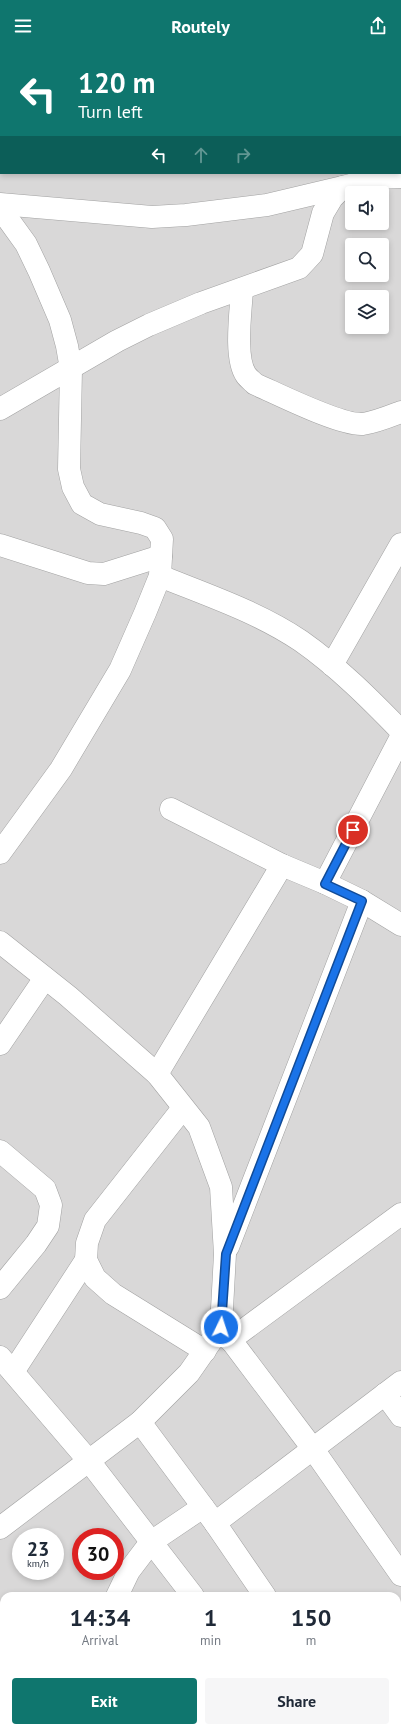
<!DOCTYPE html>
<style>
body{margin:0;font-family:"PT Sans",sans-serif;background:#f6f6f7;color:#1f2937;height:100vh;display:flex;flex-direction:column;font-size:15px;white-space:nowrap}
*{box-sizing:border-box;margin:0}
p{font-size:13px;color:#747a83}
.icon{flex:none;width:22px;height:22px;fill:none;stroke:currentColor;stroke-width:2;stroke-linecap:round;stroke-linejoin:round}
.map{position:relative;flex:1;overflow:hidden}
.side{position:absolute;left:0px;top:1540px;width:401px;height:140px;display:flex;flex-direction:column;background:#fff;border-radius:12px 12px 0 0;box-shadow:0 2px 6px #0003}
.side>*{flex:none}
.banner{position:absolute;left:0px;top:0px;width:401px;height:122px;box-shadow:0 2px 6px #0003;background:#0f766e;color:#fff;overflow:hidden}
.buttons{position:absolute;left:345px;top:134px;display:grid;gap:8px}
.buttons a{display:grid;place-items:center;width:44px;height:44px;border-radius:4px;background:#fff;box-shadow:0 2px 6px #0003;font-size:20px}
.speed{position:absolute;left:12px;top:1476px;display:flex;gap:8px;font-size:20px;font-weight:700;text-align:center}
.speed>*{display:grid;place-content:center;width:52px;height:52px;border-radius:50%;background:#fff;box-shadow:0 2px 6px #0003;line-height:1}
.speed small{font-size:10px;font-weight:400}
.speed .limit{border:6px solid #d22;background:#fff;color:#111}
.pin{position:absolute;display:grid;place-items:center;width:34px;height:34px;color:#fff;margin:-17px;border:2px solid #fff;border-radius:50%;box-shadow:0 1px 4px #0007}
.me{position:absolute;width:44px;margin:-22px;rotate:4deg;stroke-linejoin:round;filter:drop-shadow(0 0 3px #0008)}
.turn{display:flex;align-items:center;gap:14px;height:84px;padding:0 12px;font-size:18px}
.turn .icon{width:52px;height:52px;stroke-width:2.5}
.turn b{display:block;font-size:28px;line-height:34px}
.lanes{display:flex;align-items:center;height:38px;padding:0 12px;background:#0003;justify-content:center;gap:20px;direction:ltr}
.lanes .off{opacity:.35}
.eta{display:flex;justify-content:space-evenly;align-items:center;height:68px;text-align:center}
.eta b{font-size:24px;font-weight:800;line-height:28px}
.button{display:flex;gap:8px;margin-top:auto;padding:8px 12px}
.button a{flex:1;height:46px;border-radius:4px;background:#0f766e;color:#fff;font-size:16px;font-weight:800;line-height:46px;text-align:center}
.button a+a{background:#f6f6f7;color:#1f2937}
header{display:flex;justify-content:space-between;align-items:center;height:52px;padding:0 12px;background:#0f766e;color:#fff;font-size:18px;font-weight:800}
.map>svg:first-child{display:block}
.residential{fill:#d9d8d8;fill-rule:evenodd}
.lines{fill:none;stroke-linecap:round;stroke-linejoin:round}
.minor-casing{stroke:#a2a2a2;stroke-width:23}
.minor{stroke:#fff;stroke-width:22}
.route-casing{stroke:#114b97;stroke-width:10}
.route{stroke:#1a73e8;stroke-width:7}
</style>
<header><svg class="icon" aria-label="menu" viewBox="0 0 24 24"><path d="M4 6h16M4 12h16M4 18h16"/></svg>Routely<svg class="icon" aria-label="share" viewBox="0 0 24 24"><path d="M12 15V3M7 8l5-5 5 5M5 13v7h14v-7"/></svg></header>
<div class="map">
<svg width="401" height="1680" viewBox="0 0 401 1680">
<rect width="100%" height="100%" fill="#ede8e0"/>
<path class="residential" d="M0 0H401V1680H0ZM1 1H400V121H1ZM352 141H382V171H352ZM352 193H382V223H352ZM352 245H382V275H352ZM21 1485H55V1519H21ZM81 1485H115V1519H81ZM4 1544H397V1676H4Z"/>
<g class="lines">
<defs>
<g id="minor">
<polyline points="309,0 313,1"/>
<polyline points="4,1 4,0"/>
<polyline points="341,1 343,0"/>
<polyline points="0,28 1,21"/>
<polyline points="400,58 401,59"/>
<polyline points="0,152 152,165 186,163 267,153 343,135"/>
<polyline points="0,156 26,192 39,219 60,268 67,294 71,317 69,417 73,435 82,452 100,462 141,471 155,476 162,487 160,524 145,561 120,618 61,717 0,801"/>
<path d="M242 237C241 258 234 306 246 323 248 326 252 329 255 332 278 342 341 374 363 372 376 370 388 365 401 360"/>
<polyline points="0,357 117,289 149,273 201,251 299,216 312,202 323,161 332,146 343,135 377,126 401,125"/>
<polyline points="0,493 88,521 104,522 161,504"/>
<path d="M160 524C207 543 258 560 301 589 338 615 370 647 401 679"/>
<polyline points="332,613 401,492"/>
<polyline points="171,757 282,813 325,831 362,849 401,873"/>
<polyline points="325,831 401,685"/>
<polyline points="0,890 68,944 157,1022 199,1075 221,1135 225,1202 221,1275 189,1321 140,1370 0,1476"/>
<polyline points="0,992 45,926"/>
<polyline points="157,1022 282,813"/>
<polyline points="183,1056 95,1168 87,1191 86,1208 95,1226 113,1242 205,1299"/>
<polyline points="0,1099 45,1137 51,1153 48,1174 36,1192 0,1236"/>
<polyline points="228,1195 362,849"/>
<polyline points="221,1275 313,1397 401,1523"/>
<polyline points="230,1288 401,1162"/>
<polyline points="0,1305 89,1409 193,1544"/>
<polyline points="13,1320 86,1208"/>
<polyline points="385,1342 401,1364"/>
<polyline points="140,1370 215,1471 265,1544"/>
<polyline points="215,1471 401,1330"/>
<polyline points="117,1544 129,1519 151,1490 203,1455"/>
<polyline points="331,1676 332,1680"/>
<polyline points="67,1680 68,1676"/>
<polyline points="186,1680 188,1676"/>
</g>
</defs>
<use href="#minor" class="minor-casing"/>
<use href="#minor" class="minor"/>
</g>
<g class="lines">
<defs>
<polyline id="route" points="221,1275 226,1202 362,849 325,832 353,778"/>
</defs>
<use href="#route" class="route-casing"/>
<use href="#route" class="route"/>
</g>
</svg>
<div class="buttons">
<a><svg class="icon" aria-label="sound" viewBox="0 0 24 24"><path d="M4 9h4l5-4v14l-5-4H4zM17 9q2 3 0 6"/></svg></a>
<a><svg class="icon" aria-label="search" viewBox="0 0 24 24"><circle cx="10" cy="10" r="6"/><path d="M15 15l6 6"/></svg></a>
<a><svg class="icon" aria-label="layers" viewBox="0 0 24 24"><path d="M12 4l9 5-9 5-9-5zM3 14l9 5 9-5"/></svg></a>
</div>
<div class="speed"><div>23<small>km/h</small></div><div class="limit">30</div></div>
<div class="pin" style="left:353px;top:778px;background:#d93025"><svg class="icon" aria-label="arrive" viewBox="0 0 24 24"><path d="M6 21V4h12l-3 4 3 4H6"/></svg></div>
<svg class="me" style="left:221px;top:1275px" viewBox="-20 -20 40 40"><circle r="17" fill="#1a73e8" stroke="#fff" stroke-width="3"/><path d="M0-11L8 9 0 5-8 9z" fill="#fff"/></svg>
<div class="banner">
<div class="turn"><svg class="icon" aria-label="left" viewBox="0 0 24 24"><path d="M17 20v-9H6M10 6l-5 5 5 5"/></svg><div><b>120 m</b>Turn left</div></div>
<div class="lanes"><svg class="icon" aria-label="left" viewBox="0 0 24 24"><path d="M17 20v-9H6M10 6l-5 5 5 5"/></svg><svg class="icon off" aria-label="ahead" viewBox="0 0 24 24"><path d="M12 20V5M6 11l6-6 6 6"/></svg><svg class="icon off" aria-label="right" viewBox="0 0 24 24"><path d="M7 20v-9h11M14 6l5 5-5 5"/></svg></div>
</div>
<section class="side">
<div class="eta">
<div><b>14:34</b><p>Arrival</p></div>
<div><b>1</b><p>min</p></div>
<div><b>150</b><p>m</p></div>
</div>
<div class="button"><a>Exit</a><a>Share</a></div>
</section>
</div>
